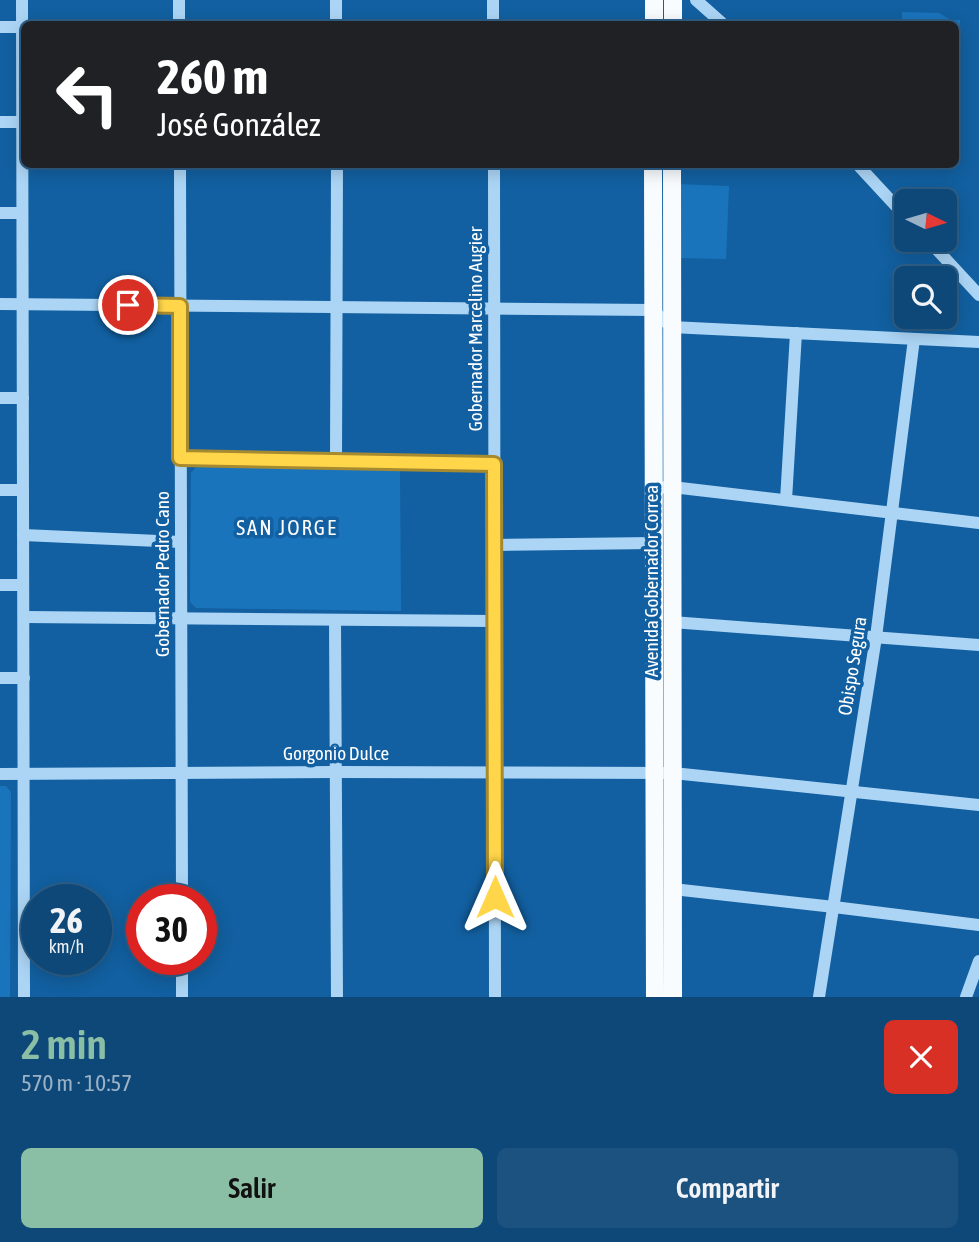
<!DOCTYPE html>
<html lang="es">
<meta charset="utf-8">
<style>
body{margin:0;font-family:"Asap Condensed",sans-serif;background:#1c5280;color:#f1f3f6;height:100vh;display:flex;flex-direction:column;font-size:26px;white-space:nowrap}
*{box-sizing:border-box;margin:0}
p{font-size:23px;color:#9bb2c6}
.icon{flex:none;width:38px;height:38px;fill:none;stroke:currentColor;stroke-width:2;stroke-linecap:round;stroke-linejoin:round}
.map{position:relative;height:997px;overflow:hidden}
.panel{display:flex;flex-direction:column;background:#0e4879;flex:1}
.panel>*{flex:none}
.top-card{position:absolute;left:21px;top:21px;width:938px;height:147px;border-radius:10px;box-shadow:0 4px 18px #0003,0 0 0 2px #2e608a;background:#202124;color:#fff;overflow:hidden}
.needle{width:46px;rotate:95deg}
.fabs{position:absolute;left:894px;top:189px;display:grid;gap:14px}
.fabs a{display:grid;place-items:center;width:63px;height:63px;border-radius:10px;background:#0e4879;box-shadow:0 4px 18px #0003,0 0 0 2px #2e608a;font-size:35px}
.speed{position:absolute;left:21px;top:884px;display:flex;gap:14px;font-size:35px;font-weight:700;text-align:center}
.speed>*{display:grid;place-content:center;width:91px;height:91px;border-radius:50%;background:#0e4879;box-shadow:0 4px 18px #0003,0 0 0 2px #2e608a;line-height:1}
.speed small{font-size:18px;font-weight:400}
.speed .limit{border:10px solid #d22;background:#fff;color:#111}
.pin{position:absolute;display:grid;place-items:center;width:60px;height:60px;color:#fff;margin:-30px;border:4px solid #fff;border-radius:50%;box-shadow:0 2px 7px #0007}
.me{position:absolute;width:77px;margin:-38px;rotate:0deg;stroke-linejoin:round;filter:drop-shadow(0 0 5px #0008)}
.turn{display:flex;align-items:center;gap:24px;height:147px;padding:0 21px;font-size:32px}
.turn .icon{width:91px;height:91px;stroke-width:2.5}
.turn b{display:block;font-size:49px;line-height:60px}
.round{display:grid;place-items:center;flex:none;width:74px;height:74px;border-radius:10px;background:#1c5280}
.summary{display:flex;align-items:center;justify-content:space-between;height:119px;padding:0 21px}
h1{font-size:42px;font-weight:600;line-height:52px;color:#8abfa5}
.cta{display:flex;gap:14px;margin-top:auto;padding:14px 21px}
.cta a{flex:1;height:80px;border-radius:10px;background:#8abfa5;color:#111;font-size:28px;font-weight:600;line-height:80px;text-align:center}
.cta a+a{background:#1c5280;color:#f1f3f6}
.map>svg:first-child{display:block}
.green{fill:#1a74bc}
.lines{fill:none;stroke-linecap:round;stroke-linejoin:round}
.minor{stroke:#acd5f5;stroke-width:12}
.major{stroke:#f9fcff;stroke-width:18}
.route-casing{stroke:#a68a30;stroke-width:18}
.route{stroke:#ffd54a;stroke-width:12}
.labels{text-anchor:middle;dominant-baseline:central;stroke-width:7;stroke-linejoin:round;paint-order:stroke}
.street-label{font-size:19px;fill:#fff;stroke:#1260a1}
.neighbourhood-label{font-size:21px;letter-spacing:2px;fill:#fff;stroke:#1260a1}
</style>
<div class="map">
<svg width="979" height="997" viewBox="0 0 979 997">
<rect width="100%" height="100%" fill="#1260a1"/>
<g class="green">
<polygon points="902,12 939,13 951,20 960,20 960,62 956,62 956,24 902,24"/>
<polygon points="678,184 729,186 726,259 678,258"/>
<polygon points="196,467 400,470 401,611 196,608 190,602 191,473"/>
<polygon points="0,786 6,786 11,792 10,997 0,997"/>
</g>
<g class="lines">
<g class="minor">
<polyline points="22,0 24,997"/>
<polyline points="179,0 179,24"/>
<polyline points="336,0 336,24"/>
<polyline points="493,0 493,24"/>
<polyline points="696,0 723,24"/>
<polyline points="0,27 22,27"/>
<polyline points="0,122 22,122"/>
<polyline points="180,164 182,900"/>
<polyline points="494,164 495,997"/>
<polyline points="857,164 906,217"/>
<polyline points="0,213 22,213"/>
<polyline points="928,240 979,295"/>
<polyline points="0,304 653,310 671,327 979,342"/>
<polyline points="0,398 23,398"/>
<polyline points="180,458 494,464"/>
<polyline points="336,461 337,164"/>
<polyline points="653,488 672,487 979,523"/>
<polyline points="0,490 23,490"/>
<polyline points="786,500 796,333"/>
<polyline points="23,535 181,542"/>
<polyline points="494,545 654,543"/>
<polyline points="0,585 23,585"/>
<polyline points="24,617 494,621"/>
<polyline points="335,620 337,997"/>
<polyline points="672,622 979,645"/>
<polyline points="0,678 24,678"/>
<polyline points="0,774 336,772 673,773 979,805"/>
<polyline points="673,889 834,907 979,925"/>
<polyline points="182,959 182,997"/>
<polyline points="819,997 876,637 914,339"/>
<polyline points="966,997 979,961"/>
</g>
<g class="major">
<polyline points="654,24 654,0"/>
<polyline points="673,24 673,0"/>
<polyline points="653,164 655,997"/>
<polyline points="672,164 673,997"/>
</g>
</g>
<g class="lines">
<defs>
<polyline id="route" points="128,305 180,306 180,458 494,464 495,897"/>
</defs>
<use href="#route" class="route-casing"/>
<use href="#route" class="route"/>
</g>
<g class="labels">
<g class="street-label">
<text transform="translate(475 329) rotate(-90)">Gobernador Marcelino Augier</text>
<text transform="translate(162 574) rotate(-90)">Gobernador Pedro Cano</text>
<text transform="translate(651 581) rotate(-90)">Avenida Gobernador Correa</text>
<text transform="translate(852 666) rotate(-81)">Obispo Segura</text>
<text x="336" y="753">Gorgonio Dulce</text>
</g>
<g class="neighbourhood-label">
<text x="287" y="527">SAN JORGE</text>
</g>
</g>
</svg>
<div class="fabs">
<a><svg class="needle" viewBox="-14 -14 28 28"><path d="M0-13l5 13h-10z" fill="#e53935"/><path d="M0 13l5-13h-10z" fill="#9bb2c6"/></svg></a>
<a><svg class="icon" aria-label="search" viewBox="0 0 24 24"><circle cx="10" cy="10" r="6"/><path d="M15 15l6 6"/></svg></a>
</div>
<div class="speed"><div>26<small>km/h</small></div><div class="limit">30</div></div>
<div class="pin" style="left:128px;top:305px;background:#d93025"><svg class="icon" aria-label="arrive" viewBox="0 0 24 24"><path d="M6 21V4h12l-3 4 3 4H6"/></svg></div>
<svg class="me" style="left:495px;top:897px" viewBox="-20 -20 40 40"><path d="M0-17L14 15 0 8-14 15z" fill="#ffd54a" stroke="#fff" stroke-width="4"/></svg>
<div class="top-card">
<div class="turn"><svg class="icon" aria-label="left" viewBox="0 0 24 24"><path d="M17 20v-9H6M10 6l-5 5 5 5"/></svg><div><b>260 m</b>José González</div></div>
</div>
</div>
<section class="panel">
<div class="summary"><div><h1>2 min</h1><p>570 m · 10:57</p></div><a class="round" style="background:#d93025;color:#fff"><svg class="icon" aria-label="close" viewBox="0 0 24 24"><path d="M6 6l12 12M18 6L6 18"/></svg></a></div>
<div class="cta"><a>Salir</a><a>Compartir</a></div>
</section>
